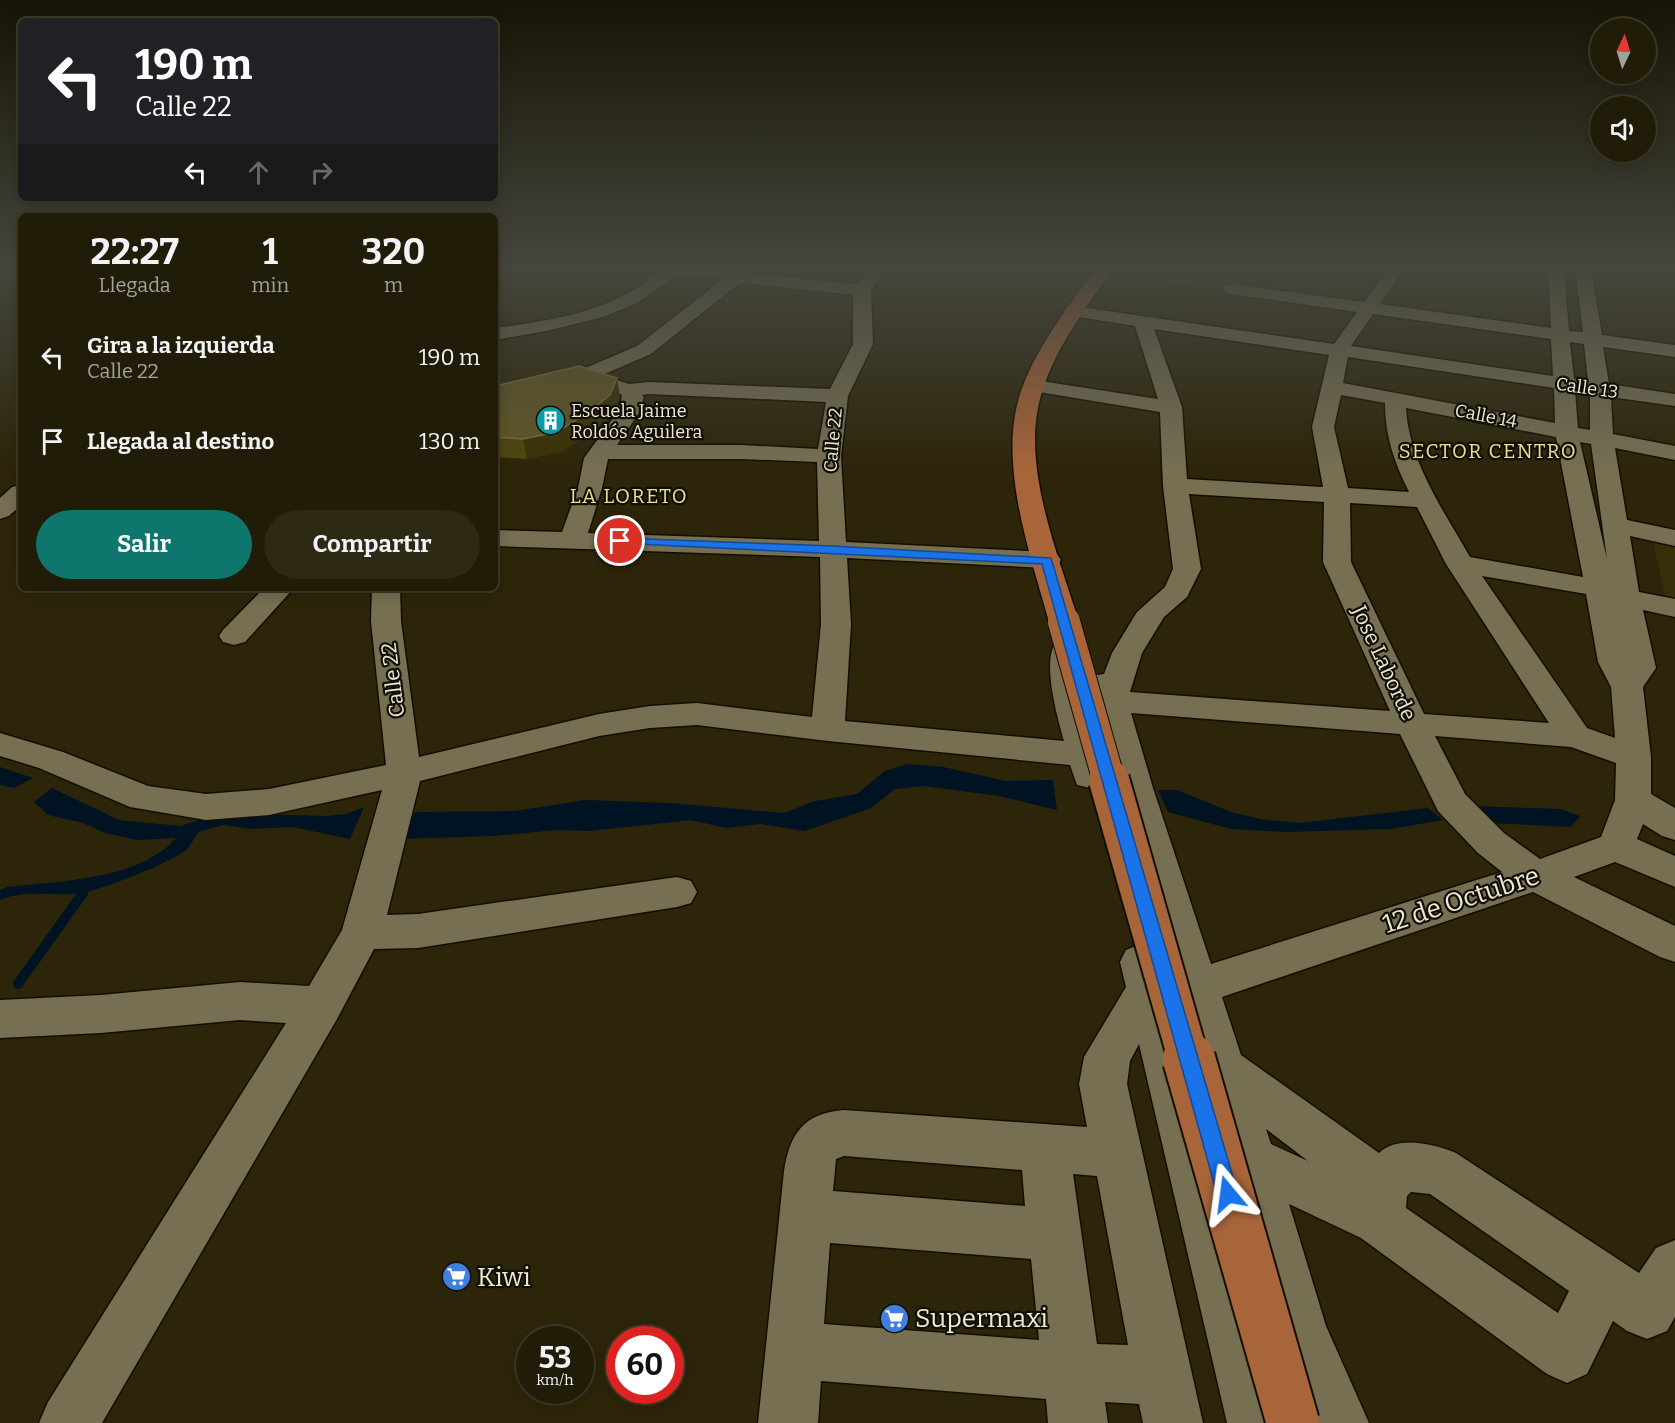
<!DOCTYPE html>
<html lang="es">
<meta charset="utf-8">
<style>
body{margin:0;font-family:Bitter,serif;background:#2d2915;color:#f1f3f6;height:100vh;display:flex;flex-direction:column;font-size:22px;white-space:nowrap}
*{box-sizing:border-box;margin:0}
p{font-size:20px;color:#a2a19b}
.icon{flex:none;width:33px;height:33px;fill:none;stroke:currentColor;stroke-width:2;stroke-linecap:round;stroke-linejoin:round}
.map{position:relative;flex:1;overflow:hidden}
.side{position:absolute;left:18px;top:213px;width:480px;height:378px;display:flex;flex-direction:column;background:#211c07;border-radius:9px;box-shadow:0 3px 15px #0003,0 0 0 2px #3e3a28}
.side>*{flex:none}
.banner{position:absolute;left:18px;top:18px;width:480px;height:183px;border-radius:9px;box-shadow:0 3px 15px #0003,0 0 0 2px #3e3a28;background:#202124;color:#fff;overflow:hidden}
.needle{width:39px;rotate:4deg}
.fabs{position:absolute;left:1590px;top:18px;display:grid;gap:12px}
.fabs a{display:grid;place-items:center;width:66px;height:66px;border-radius:50%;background:#211c07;box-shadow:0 3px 15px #0003,0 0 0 2px #3e3a28;font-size:30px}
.speed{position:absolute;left:516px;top:1326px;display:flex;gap:12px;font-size:30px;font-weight:700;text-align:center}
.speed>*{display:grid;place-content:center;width:78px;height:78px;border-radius:50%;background:#211c07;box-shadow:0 3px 15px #0003,0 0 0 2px #3e3a28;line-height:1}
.speed small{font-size:15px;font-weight:400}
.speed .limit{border:9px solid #d22;background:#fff;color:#111}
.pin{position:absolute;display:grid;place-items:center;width:51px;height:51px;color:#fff;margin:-26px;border:3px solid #fff;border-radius:50%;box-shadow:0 2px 6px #0007}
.me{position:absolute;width:66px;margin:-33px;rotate:344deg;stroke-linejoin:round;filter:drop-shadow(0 0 4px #0008)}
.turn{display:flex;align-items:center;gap:21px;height:126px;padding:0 18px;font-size:27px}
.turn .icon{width:78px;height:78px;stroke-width:2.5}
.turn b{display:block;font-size:42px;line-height:51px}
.lanes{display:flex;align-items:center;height:57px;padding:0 18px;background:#0003;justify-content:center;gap:30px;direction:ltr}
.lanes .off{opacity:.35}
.eta{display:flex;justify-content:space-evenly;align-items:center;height:102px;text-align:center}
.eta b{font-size:36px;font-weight:700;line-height:42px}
.button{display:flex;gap:12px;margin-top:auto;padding:12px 18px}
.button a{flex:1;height:69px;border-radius:36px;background:#0f766e;color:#fff;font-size:24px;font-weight:700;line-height:69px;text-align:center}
.button a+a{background:#2d2915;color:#f1f3f6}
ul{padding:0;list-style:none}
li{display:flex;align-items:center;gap:18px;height:84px;padding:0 18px}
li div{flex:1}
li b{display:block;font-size:22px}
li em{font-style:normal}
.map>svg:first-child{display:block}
.built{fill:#372f0a}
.water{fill:#001323}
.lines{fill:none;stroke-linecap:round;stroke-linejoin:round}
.stream{stroke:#001323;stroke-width:10}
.minor-casing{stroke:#140e00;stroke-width:3}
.major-casing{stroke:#140e00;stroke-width:3}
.path{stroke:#6f6951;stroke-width:2;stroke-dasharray:2 2;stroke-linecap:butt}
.minor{fill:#766f52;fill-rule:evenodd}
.major{fill:#a8653a;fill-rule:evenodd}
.major-bridge-far2-casing{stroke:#140e00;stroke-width:34;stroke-linecap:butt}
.major-bridge-far1-casing{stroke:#140e00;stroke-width:44;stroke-linecap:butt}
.major-bridge-casing{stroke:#140e00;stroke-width:56;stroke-linecap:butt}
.major-bridge-far2{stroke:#a8653a;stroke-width:32}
.major-bridge-far1{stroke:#a8653a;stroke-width:40}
.major-bridge{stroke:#a8653a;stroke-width:52}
.wall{fill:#50450f}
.shaded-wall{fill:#3a3104}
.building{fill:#615725;stroke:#766e41;stroke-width:1.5}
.route{fill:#1a73e8;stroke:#114b97;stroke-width:1.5}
.labels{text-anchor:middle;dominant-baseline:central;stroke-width:4.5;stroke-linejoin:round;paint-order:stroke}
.far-street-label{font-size:18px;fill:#ece9d8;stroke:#110f04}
.far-poi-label{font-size:18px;fill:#ece9d8;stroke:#110f04;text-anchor:start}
.far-quarter-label{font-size:20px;letter-spacing:1.5px;fill:#e6e293;stroke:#110f04}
.street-label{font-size:21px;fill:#ece9d8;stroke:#110f04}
.near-street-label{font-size:26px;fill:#ece9d8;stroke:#110f04}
.near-poi-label{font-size:26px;fill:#ece9d8;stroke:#110f04;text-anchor:start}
</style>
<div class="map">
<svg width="1675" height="1423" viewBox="0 0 1675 1423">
<rect width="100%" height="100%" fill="#2c2509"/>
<polygon class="built" points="1652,537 1675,542 1675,605 1666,601"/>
<g class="water">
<polygon points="908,764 943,767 1006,781 1053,780 1057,810 999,796 924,786 895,789 871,808 805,831 760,824 726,828 691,820 590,831 556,830 494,836 400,839 415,812 515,811 585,800 669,803 784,813 815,801 857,794 885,771"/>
<polygon points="0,767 33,778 14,788 0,785"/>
<path d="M52 788 119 820 180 826 222 813 325 816 346 814 364 807 350 839 293 827 250 829 224 825 198 832C195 837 192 843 188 848 176 861 101 890 82 893 54 897 27 889 0 900V890L7 887C59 881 140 880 176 838L138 840 105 833 83 823 48 815 34 802Z"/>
<polygon points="1158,790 1177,790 1231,812 1260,819 1300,823 1428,808 1443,820 1390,829 1286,832 1231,829 1168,812"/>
<polygon points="1472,806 1560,809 1580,816 1571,827 1488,823"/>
</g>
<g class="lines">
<polyline class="stream" points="18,984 83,893"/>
<defs>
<g id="minor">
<path d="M663 270H727L857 285 868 270H884L871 291 873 344 848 396 841 456 846 542 1047 552 1057 554 1061 560 1057 566 1047 568 847 558 851 624 845 721 1064 741C1058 720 1042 663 1055 644L1066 642 1077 644 1081 651 1085 698 1108 776 1103 785 1090 788 1077 785 1070 765 828 741 697 725 650 728 599 736 420 781 387 915 418 914 677 877 691 881 697 892 691 903 677 907 418 948 374 949 337 1019 102 1423H39L48 1402 286 1023 240 1020 101 1033 0 1038V1000L101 995 240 982 309 986 342 930 382 790 269 815 206 820 130 807 39 768 0 756V733L63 752 148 786 206 794 269 789 386 765 371 621 372 588H400L401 621 419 757 599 714 650 706 697 703 812 717 821 624 820 557 495 546V530L562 532 578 488 584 458 617 413 622 397 621 394 582 382 495 404V392L576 372 637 346 723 279 698 275 677 276 635 304 603 317 546 331 495 340V328C539 322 584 316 624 295 638 289 649 277 663 270ZM744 283 853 295V344L830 389 649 382 629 384 602 375 651 354 737 285ZM649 394 826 402 818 449 741 445H617L639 413 644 397 642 395ZM608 459H741L817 462 819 541 588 533 602 488Z"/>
<path d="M1387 270H1403L1380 304 1551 328 1548 270H1564L1569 331 1583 332 1575 270H1591L1602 335 1675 345V357L1603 347 1609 384 1675 394V406L1611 397 1613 434 1675 446V460L1615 448 1627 520 1675 530V546L1630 536 1639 592 1675 599V617L1643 610 1656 668 1643 687 1651 757V794L1675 808V840L1662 836 1643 824 1637 839 1675 856V887L1615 862 1574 877 1675 926V962L1660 957 1533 892 1222 997 1241 1055 1379 1153C1398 1135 1434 1144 1456 1153L1639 1273 1656 1248 1675 1240V1317L1667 1331 1647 1339 1627 1331 1613 1321 1587 1374 1567 1383 1547 1374 1361 1238 1289 1204 1326 1326 1369 1423H1309L1271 1332 1226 1160 1181 1006H1174L1287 1423H1227L1139 1044 1130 1061 1127 1084 1203 1423H1143L1139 1404 1105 1402 1108 1423H1048L1046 1399 821 1381 818 1423H758L784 1171C790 1133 804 1113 844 1110L1087 1127 1079 1084 1084 1057 1126 987 1120 962 1126 950 1141 944 1156 950 1165 973 1171 971 1117 788 1095 701 1084 683 1089 676 1104 674 1112 653 1137 612 1165 587 1173 569 1163 486 1160 412 1027 390 1024 386 1027 382 1034 380 1158 399 1135 326 1073 316 1067 315 1064 311 1067 307 1073 306 1334 344 1357 312 1232 294 1226 293 1223 289 1226 285 1232 284 1364 302ZM1373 314 1551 339 1553 376 1351 346ZM1154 329 1329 355 1312 427 1323 487 1187 479 1182 407ZM1570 342 1584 344 1588 381 1574 379ZM1348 357 1554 388 1555 423 1343 383ZM1575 391 1590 394V430L1578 428ZM1341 395 1385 403C1385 436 1394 462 1409 492L1348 488 1334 427ZM1406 408 1556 437 1583 577 1470 557C1444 511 1409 462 1406 408ZM1580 442 1591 444 1607 559ZM1189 494 1324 502 1323 562 1390 711 1130 692 1142 653 1164 617 1187 597 1201 569ZM1350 503 1417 507 1446 564 1549 723 1424 714 1351 562ZM1482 576 1586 594 1598 662 1611 687 1615 738 1587 728ZM1131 713 1400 734 1438 811 1478 853 1502 872 1211 964 1153 788ZM1435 736 1571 747 1616 763 1615 800 1601 837 1540 859 1504 833 1465 794ZM1266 1129 1308 1161 1271 1144ZM844 1156 1022 1170 1025 1206 833 1191 836 1159ZM1073 1174 1097 1176 1128 1345 1097 1344ZM1411 1192 1430 1194 1569 1291 1558 1313 1406 1208 1407 1196ZM830 1243 1031 1259 1039 1340 824 1324Z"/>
<polygon points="21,485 21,505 9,516 0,519 0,498 12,487"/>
<polygon points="264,588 294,588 245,642 234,645 223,642 219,636 223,630"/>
</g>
<path id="major" d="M1095 270H1112C1084 311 1051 353 1039 403 1023 471 1059 557 1079 622L1074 628 1064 631 1054 628 1049 622C1031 557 1001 473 1017 405 1029 357 1066 309 1095 270Z"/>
</defs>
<use href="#minor" class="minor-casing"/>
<use href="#major" class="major-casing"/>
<polyline class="path" points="1134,275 1211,285"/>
<use href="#minor" class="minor"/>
<use href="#major" class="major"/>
<defs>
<polyline id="major-bridge-far2" points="1064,622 1109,781"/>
<polyline id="major-bridge-far1" points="1109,780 1189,1061"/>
<polyline id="major-bridge" points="1189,1059 1293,1423"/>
</defs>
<use href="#major-bridge-far2" class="major-bridge-far2-casing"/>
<use href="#major-bridge-far1" class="major-bridge-far1-casing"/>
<use href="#major-bridge" class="major-bridge-casing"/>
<use href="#major-bridge-far2" class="major-bridge-far2"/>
<use href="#major-bridge-far1" class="major-bridge-far1"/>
<use href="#major-bridge" class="major-bridge"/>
</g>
<polygon class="wall" points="495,386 620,397 613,415 592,431 561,452 527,459 495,457"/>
<polygon class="shaded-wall" points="617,378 620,397 613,415 592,431 561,452 527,459 523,439"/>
<polygon class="building" points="579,366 617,378 610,395 589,412 557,432 523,439 495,437 495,386"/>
<linearGradient id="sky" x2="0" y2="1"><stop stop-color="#181405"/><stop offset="0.57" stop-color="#45463e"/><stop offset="1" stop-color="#45463e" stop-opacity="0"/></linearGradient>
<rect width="1675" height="470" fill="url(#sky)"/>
<polygon class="route" points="620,538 832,546 1051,558 1238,1194 1235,1202 1228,1205 1220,1202 1217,1194 1042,564 616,543 614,541"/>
<defs>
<symbol id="building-disc" viewBox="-11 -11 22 22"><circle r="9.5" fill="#0f9aa8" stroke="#110f04"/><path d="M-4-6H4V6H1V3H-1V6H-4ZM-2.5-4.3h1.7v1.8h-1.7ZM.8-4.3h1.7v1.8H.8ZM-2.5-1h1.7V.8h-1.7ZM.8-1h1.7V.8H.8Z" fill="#fff"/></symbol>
<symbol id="supermarket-disc" viewBox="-11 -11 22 22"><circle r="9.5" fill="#3f7fe0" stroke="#110f04"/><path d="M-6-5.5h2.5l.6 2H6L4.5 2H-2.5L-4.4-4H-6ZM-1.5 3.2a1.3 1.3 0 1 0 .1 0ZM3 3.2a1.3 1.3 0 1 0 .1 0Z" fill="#fff"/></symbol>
</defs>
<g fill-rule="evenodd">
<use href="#building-disc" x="534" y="404" width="33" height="33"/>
<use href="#supermarket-disc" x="440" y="1260" width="33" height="33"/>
<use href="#supermarket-disc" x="878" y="1302" width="33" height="33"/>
</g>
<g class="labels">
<g class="far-street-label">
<text transform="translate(1587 388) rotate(8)">Calle 13</text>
<text transform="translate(1486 416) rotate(11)">Calle 14</text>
<text transform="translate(833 440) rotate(-85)">Calle 22</text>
</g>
<g class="far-poi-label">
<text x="571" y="411">Escuela Jaime<tspan x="571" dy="21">Roldós Aguilera</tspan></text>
</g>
<g class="far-quarter-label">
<text x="1488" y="451">SECTOR CENTRO</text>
<text x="629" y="496">LA LORETO</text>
</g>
<g class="street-label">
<text transform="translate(1384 663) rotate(65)">Jose Laborde</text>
<text transform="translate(393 680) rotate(-97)">Calle 22</text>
</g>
<g class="near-street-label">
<text transform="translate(1461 900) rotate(-18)">12 de Octubre</text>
</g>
<g class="near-poi-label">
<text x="477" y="1277">Kiwi</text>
<text x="915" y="1318">Supermaxi</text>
</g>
</g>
</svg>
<div class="fabs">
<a><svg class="needle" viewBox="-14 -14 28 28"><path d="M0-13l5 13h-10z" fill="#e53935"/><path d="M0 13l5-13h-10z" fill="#a2a19b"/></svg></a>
<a><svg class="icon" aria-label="sound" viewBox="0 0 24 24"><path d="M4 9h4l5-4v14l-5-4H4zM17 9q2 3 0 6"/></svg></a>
</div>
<div class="speed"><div>53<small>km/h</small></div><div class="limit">60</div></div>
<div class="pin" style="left:620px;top:541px;background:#d93025"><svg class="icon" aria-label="arrive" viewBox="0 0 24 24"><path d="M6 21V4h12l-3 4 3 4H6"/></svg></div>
<svg class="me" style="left:1228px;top:1194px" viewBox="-20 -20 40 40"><path d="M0-17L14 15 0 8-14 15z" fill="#1a73e8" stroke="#fff" stroke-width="4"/></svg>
<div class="banner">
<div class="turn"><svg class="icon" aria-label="left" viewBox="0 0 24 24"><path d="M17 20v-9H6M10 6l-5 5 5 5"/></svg><div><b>190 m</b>Calle 22</div></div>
<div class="lanes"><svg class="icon" aria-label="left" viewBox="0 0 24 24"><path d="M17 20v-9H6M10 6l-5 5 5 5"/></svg><svg class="icon off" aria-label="ahead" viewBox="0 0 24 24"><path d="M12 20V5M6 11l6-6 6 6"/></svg><svg class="icon off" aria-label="right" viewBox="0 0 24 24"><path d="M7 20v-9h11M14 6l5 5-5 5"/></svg></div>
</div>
<section class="side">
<div class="eta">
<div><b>22:27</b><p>Llegada</p></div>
<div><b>1</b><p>min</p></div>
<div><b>320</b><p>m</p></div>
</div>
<ul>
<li><svg class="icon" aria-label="left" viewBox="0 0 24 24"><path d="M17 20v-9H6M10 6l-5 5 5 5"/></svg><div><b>Gira a la izquierda</b><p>Calle 22</p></div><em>190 m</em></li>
<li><svg class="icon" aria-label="arrive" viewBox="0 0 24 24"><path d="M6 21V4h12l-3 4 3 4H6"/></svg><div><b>Llegada al destino</b></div><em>130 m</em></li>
</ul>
<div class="button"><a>Salir</a><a>Compartir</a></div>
</section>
</div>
